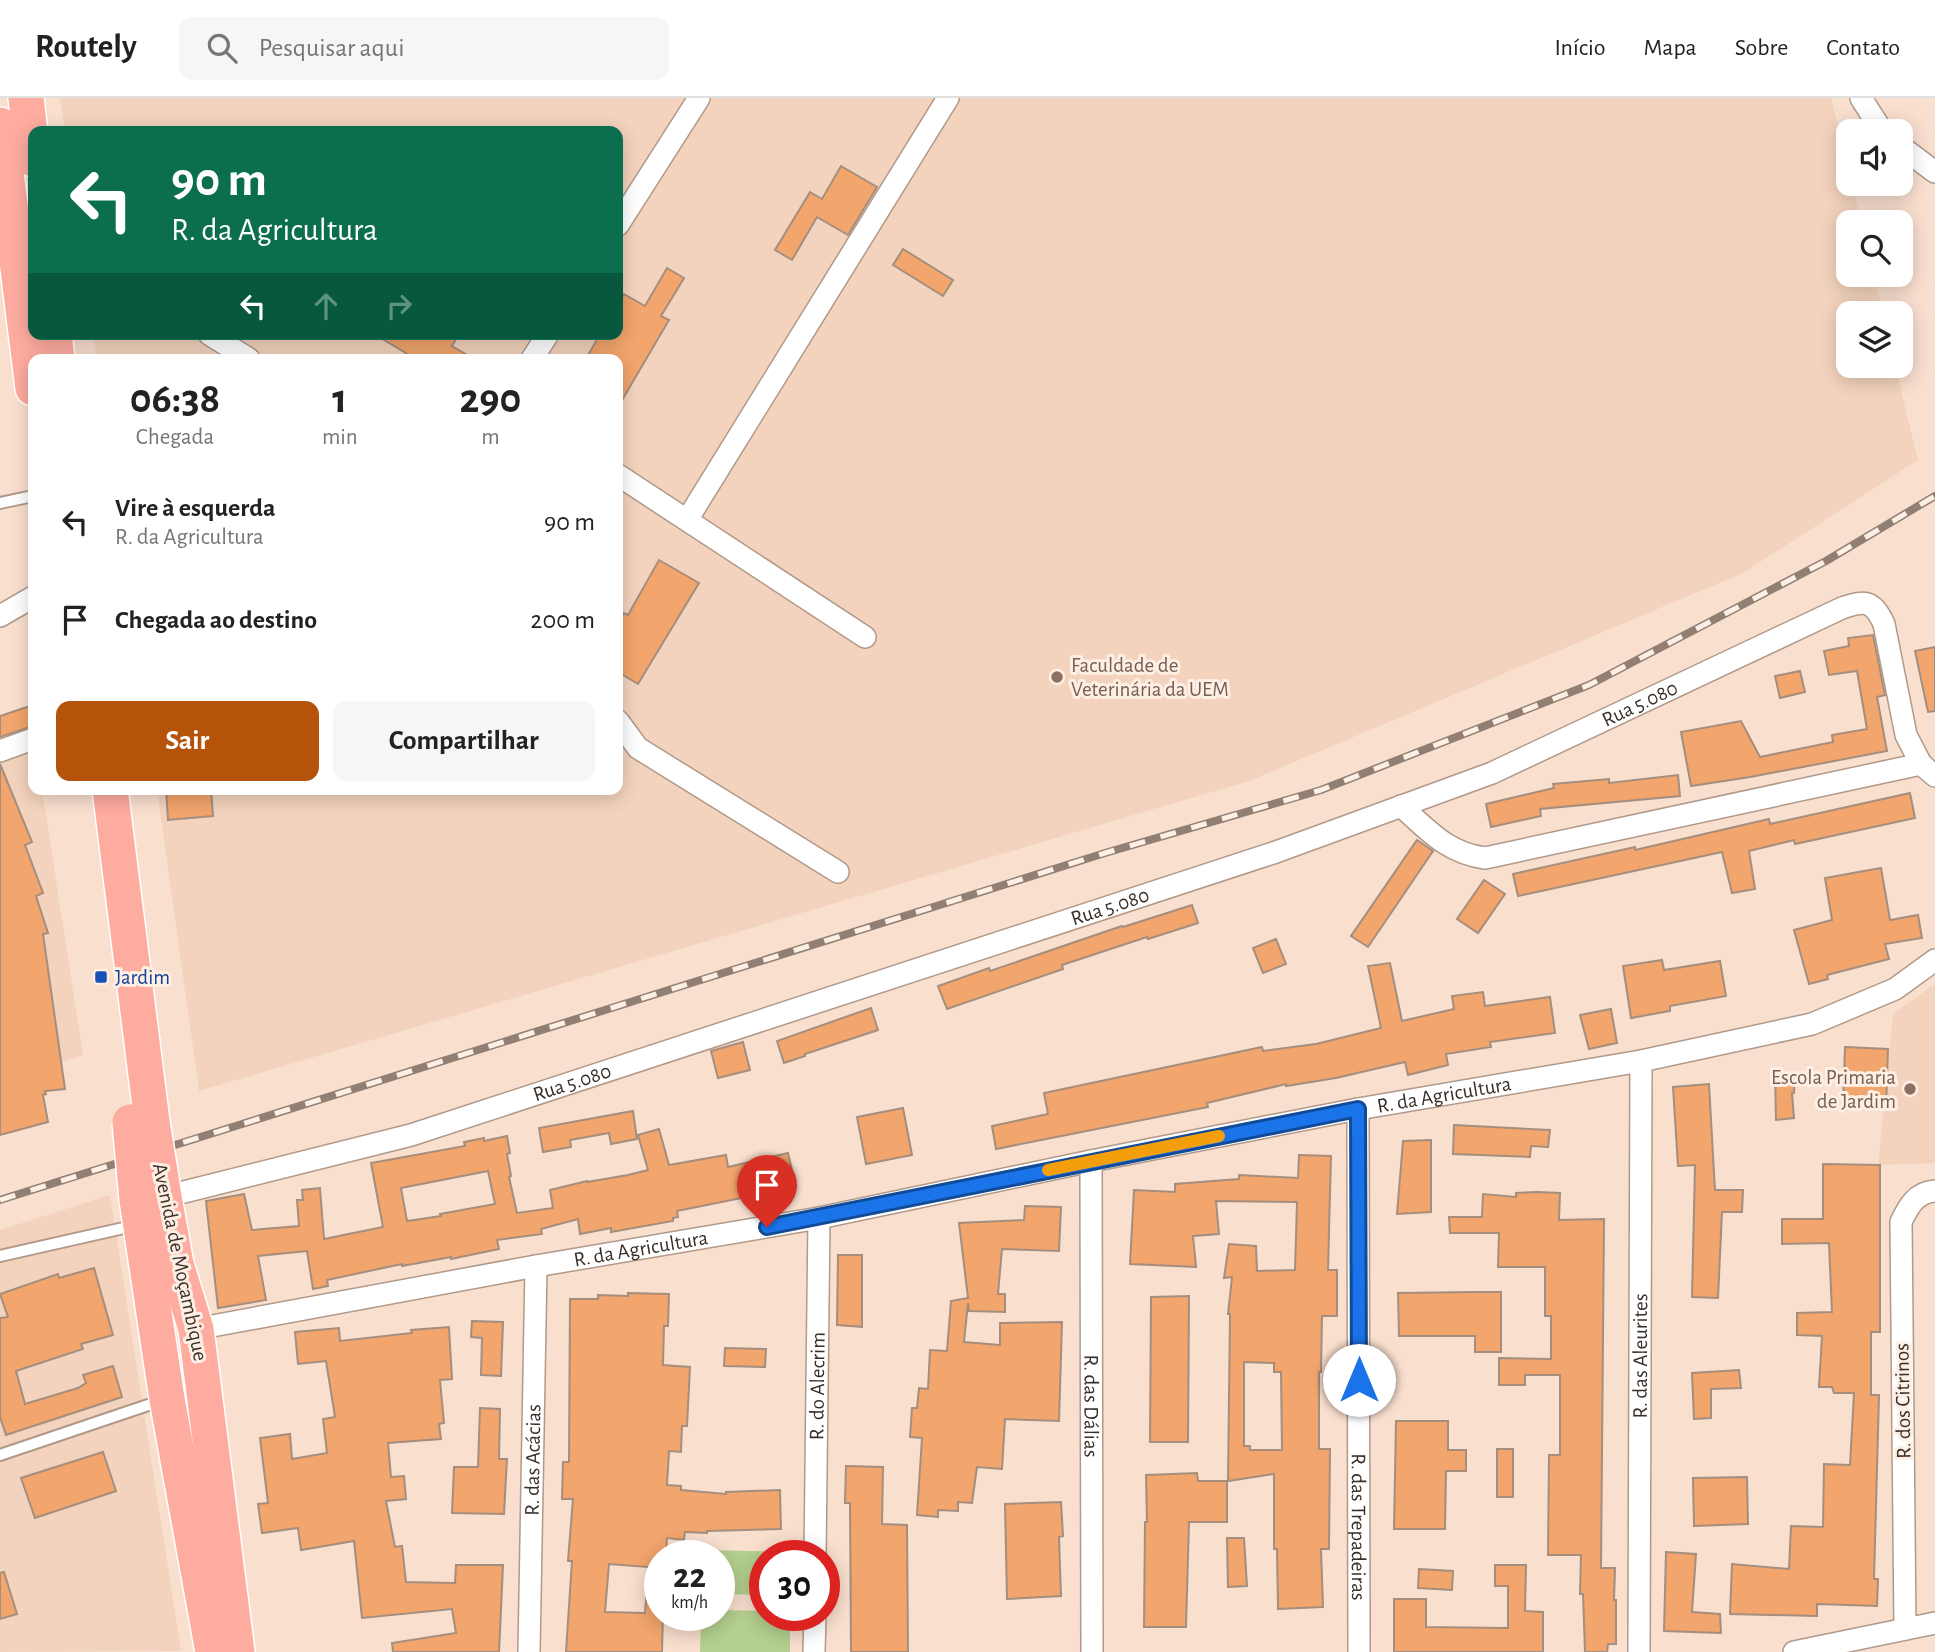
<!DOCTYPE html>
<html lang="pt">
<meta charset="utf-8">
<style>
body{margin:0;font-family:"Alegreya Sans",sans-serif;background:#f6f6f6;color:#222;height:100vh;display:flex;flex-direction:column;font-size:26px;white-space:nowrap}
*{box-sizing:border-box;margin:0}
p{font-size:23px;color:#767676}
.icon{flex:none;width:38px;height:38px;fill:none;stroke:currentColor;stroke-width:2;stroke-linecap:round;stroke-linejoin:round}
.map{position:relative;flex:1;overflow:hidden}
.panel{position:absolute;left:28px;top:256px;width:595px;height:441px;display:flex;flex-direction:column;background:#fff;border-radius:14px;box-shadow:0 4px 18px #0003}
.panel>*{flex:none}
.banner{position:absolute;left:28px;top:28px;width:595px;height:214px;border-radius:14px;box-shadow:0 4px 18px #0003;background:#0b6e4f;color:#fff;overflow:hidden}
.fabs{position:absolute;left:1836px;top:21px;display:grid;gap:14px}
.fabs a{display:grid;place-items:center;width:77px;height:77px;border-radius:14px;background:#fff;box-shadow:0 4px 18px #0003;font-size:35px}
.speed{position:absolute;left:644px;top:1442px;display:flex;gap:14px;font-size:35px;font-weight:700;text-align:center}
.speed>*{display:grid;place-content:center;width:91px;height:91px;border-radius:50%;background:#fff;box-shadow:0 4px 18px #0003;line-height:1}
.speed small{font-size:18px;font-weight:400}
.speed .limit{border:10px solid #d22;background:#fff;color:#111}
.pin{position:absolute;display:grid;place-items:center;width:60px;height:60px;color:#fff;margin:-72px -30px;border-radius:50% 50% 50% 0;rotate:-45deg;box-shadow:0 0 7px #0007}
.pin .icon{rotate:45deg}
.me{position:absolute;width:77px;margin:-38px;rotate:0deg;stroke-linejoin:round;filter:drop-shadow(0 0 5px #0008)}
.turn{display:flex;align-items:center;gap:24px;height:147px;padding:0 28px;font-size:32px}
.turn .icon{width:91px;height:91px;stroke-width:2.5}
.turn b{display:block;font-size:49px;line-height:60px}
.lanes{display:flex;align-items:center;height:66px;padding:0 28px;background:#0003;justify-content:center;gap:35px;direction:ltr}
.lanes .off{opacity:.35}
.eta{display:flex;justify-content:space-evenly;align-items:center;height:119px;text-align:center}
.eta b{font-size:42px;font-weight:600;line-height:49px}
.action{display:flex;gap:14px;margin-top:auto;padding:14px 28px}
.action a{flex:1;height:80px;border-radius:14px;background:#b45309;color:#fff;font-size:28px;font-weight:600;line-height:80px;text-align:center}
.action a+a{background:#f6f6f6;color:#222}
ul{padding:0;list-style:none}
li{display:flex;align-items:center;gap:21px;height:98px;padding:0 28px}
li div{flex:1}
li b{display:block;font-size:26px}
li em{font-style:normal}
header{display:flex;align-items:center;gap:42px;box-sizing:border-box;height:98px;padding:0 35px;background:#fff;border-bottom:2px solid #e0e0e0}
header strong{font-size:33px}
nav{display:flex;gap:38px;margin-inline-start:auto;font-size:24px}
.search{width:490px;height:63px;background:#f6f6f6;display:flex;align-items:center;gap:18px;box-sizing:border-box;padding:0 24px;border-radius:14px;color:#767676;font-size:26px}
.map>svg:first-child{display:block}
.built{fill:#f3d3bd}
.green{fill:#b4cf8f}
.building{fill:#f2a56c;stroke:#a58e7e;stroke-width:2;fill-rule:evenodd}
.lines{fill:none;stroke-linecap:round;stroke-linejoin:round}
.service-casing{stroke:#b19989;stroke-width:14}
.minor-casing{stroke:#b19989;stroke-width:24}
.trunk-casing{stroke:#fff;stroke-width:38}
.service{stroke:#fff;stroke-width:10}
.minor{stroke:#fff;stroke-width:21}
.trunk{stroke:#feaca0;stroke-width:35}
.rail-casing{stroke:#917f74;stroke-width:8}
.rail{stroke:#feefe4;stroke-width:5;stroke-dasharray:16;stroke-linecap:butt}
.trunk-bridge-casing{stroke:#fff;stroke-width:38;stroke-linecap:butt}
.trunk-bridge{stroke:#feaca0;stroke-width:35}
.route-casing{stroke:#114b97;stroke-width:18}
.route{stroke:#1a73e8;stroke-width:12}
.slow{stroke:#f59e0b;stroke-width:12}
.education-dot{fill:#8d6e63;stroke:#feefe4;stroke-width:2.5}
.transit-dot{fill:#1a4fb4;stroke:#feefe4;stroke-width:2.5}
.labels{text-anchor:middle;dominant-baseline:central;stroke-width:6;stroke-linejoin:round;paint-order:stroke}
.education-label{font-size:21px;fill:#785e54;stroke:#feefe4;text-anchor:start}
.street-label{font-size:21px;fill:#392f29;stroke:#feefe4}
.transit-label{font-size:21px;fill:#164399;stroke:#feefe4;text-anchor:start}
</style>
<header>
<strong>Routely</strong>
<div class="search"><svg class="icon" aria-label="search" viewBox="0 0 24 24"><circle cx="10" cy="10" r="6"/><path d="M15 15l6 6"/></svg>Pesquisar aqui</div>
<nav><a>Início</a><a>Mapa</a><a>Sobre</a><a>Contato</a></nav>
</header>
<div class="map">
<svg width="1935" height="1554" viewBox="0 0 1935 1554">
<rect width="100%" height="100%" fill="#f9dfce"/>
<g class="built">
<polygon points="60,0 1831,0 1848,69 1848,86 1852,86 1861,124 1848,124 1848,177 1874,177 1883,215 1848,215 1848,268 1895,268 1918,362 1743,475 1249,683 199,993 157,691 618,691 618,261 97,261 93,236 618,236 618,33 65,33"/>
<polygon points="33,639 33,691 42,691 83,957 0,986 0,651"/>
<polygon points="1935,886 1935,1065 1878,1067 1893,916"/>
<polygon points="110,1097 181,1553 0,1554 0,1132"/>
</g>
<g class="green">
<polygon points="701,1452 794,1454 794,1458 765,1458 765,1497 719,1496 719,1458 700,1458"/>
<polygon points="719,1512 765,1513 765,1517 790,1517 790,1554 700,1554 701,1517 719,1517"/>
</g>
<g class="building">
<polygon points="841,68 877,89 848,137 817,119 792,162 775,152 810,94 822,101"/>
<polygon points="903,151 953,182 943,198 893,167"/>
<polygon points="667,170 684,180 661,218 669,222 618,309 618,261 586,261 600,236 618,236 618,207 624,196 645,208"/>
<polygon points="374,236 459,236 452,248 474,261 416,261"/>
<polygon points="659,462 699,485 638,586 618,574 618,526 624,515 628,517"/>
<polygon points="1873,537 1885,597 1877,599 1887,653 1750,679 1691,688 1681,634 1741,623 1760,659 1833,644 1832,637 1867,631 1857,573 1829,577 1824,553 1849,548 1848,540"/>
<polygon points="1935,549 1935,613 1928,614 1915,553"/>
<polygon points="1800,573 1805,594 1780,600 1775,578"/>
<polygon points="33,607 33,628 0,639 0,618"/>
<polygon points="0,666 32,744 25,747 43,795 36,798 48,835 43,836 65,991 45,993 46,996 43,997 48,1024 0,1037"/>
<polygon points="1678,677 1680,698 1540,711 1541,718 1491,729 1486,706 1554,690 1553,686 1609,681 1609,685"/>
<polygon points="166,691 211,691 213,718 168,722"/>
<polygon points="1910,695 1915,720 1795,746 1794,742 1749,753 1755,791 1732,795 1722,754 1518,798 1513,776 1635,749 1635,752 1769,721 1770,726"/>
<polygon points="1417,742 1433,753 1368,849 1351,838"/>
<polygon points="1881,770 1890,822 1918,817 1922,840 1885,846 1889,861 1827,877 1828,881 1809,886 1794,832 1832,822 1825,780"/>
<polygon points="1484,782 1505,796 1478,835 1457,821"/>
<polygon points="1192,807 1198,825 1148,841 1147,839 1062,867 1063,871 947,911 938,888 989,870 990,873 1122,828 1123,829"/>
<polygon points="1276,841 1286,866 1263,875 1253,850"/>
<polygon points="1662,862 1664,872 1720,863 1726,898 1670,908 1670,913 1631,920 1623,868"/>
<polygon points="1390,865 1402,923 1454,911 1452,898 1483,894 1485,908 1550,899 1555,935 1490,944 1491,949 1446,956 1448,967 1408,977 1405,964 1336,980 1286,988 1286,986 1207,1005 1208,1009 996,1051 992,1028 1048,1016 1044,995 1262,949 1263,953 1316,946 1381,930 1368,868"/>
<polygon points="871,910 878,932 805,956 805,958 784,965 777,943"/>
<polygon points="1611,911 1617,945 1589,951 1580,917"/>
<polygon points="743,944 750,972 718,980 711,953"/>
<polygon points="1845,949 1888,951 1886,1008 1843,1006"/>
<polygon points="1775,976 1795,977 1794,995 1792,995 1794,1020 1776,1022"/>
<polygon points="1709,986 1715,1092 1743,1092 1742,1114 1722,1114 1718,1200 1692,1199 1695,1067 1678,1068 1673,989"/>
<polygon points="903,1010 912,1057 866,1066 857,1019"/>
<polygon points="633,1013 637,1041 611,1046 609,1035 570,1042 571,1049 543,1054 539,1030"/>
<polygon points="1454,1027 1550,1032 1548,1049 1531,1048 1530,1059 1453,1056"/>
<path d="M659 1031 669 1067 726 1057 728 1069 788 1055 796 1089 677 1113 678 1119 673 1120V1123L611 1134V1130L580 1136 578 1121 541 1131 542 1136 497 1142 499 1151 451 1161V1159L402 1168V1166L327 1182 328 1188 313 1191 307 1153 258 1158 266 1202 218 1210 206 1103 244 1096 252 1132 299 1128 297 1102H303L302 1092 320 1090 324 1141 383 1129 371 1065 465 1048 464 1044 484 1040V1043L507 1038 510 1055 507 1056 511 1078 509 1079 517 1115 553 1110 550 1092 587 1083V1084L628 1077 648 1072 638 1037ZM488 1073 495 1106 440 1116 441 1118 407 1123 401 1090Z"/>
<polygon points="1431,1042 1431,1114 1397,1116 1403,1043"/>
<path d="M1299 1057 1331 1058 1328 1172H1337V1218H1322L1321 1274H1319V1351H1330L1329 1451H1321L1323 1509 1278 1511 1277 1451H1274V1376L1228 1383 1230 1216H1228L1232 1179 1224 1180 1229 1146 1256 1148 1257 1173 1295 1172 1297 1104 1216 1103 1219 1136 1193 1138 1196 1169 1130 1166 1134 1092 1175 1094V1086L1239 1081V1077L1298 1080ZM1244 1264 1274 1265V1274H1281L1282 1352H1250V1348H1244Z"/>
<polygon points="1823,1066 1880,1067 1880,1234 1871,1234 1871,1297 1879,1297 1874,1481 1878,1481 1877,1508 1817,1506 1817,1518 1730,1516 1732,1466 1789,1471 1791,1428 1823,1429 1824,1366 1850,1367 1854,1295 1834,1295 1832,1289 1819,1289 1822,1238 1797,1237 1797,1215 1832,1214 1829,1145 1782,1146 1782,1121 1823,1121"/>
<polygon points="1537,1094 1560,1095 1559,1122 1604,1121 1601,1470 1615,1470 1614,1502 1616,1502 1616,1546 1608,1546 1607,1554 1585,1554 1583,1496 1580,1496 1581,1457 1548,1457 1549,1357 1560,1357 1560,1277 1525,1277 1525,1287 1499,1287 1499,1260 1551,1261 1551,1218 1545,1218 1545,1169 1498,1169 1499,1135 1450,1135 1449,1119 1482,1119 1483,1096 1516,1099 1516,1095"/>
<polygon points="1025,1108 1061,1109 1059,1153 1002,1151 998,1196 1005,1196 1005,1214 969,1213 968,1205 964,1244 1000,1247 1000,1225 1062,1224 1059,1323 1005,1321 1002,1371 977,1369 972,1405 958,1404 958,1413 938,1412 938,1419 917,1417 922,1340 910,1339 912,1310 917,1310 919,1290 928,1291 930,1252 947,1253 951,1203 968,1200 959,1125 1024,1122"/>
<polygon points="838,1157 862,1157 862,1229 837,1227"/>
<polygon points="94,1170 113,1237 81,1246 83,1251 16,1273 25,1306 78,1290 86,1285 83,1277 113,1268 122,1299 6,1337 0,1319 0,1220 8,1219 0,1196 58,1176 59,1180"/>
<polygon points="1475,1194 1501,1194 1501,1254 1475,1254 1475,1238 1399,1238 1398,1195"/>
<polygon points="628,1195 669,1196 668,1228 664,1228 663,1267 690,1269 687,1328 682,1328 681,1354 669,1353 667,1387 681,1388 681,1392 726,1396 726,1394 780,1392 781,1431 707,1433 707,1435 685,1434 684,1442 667,1440 666,1458 660,1458 660,1470 609,1466 605,1514 645,1515 648,1477 660,1477 660,1517 663,1517 662,1554 566,1554 572,1463 568,1463 573,1401 562,1401 563,1364 569,1364 570,1201 598,1201 598,1197 628,1198"/>
<polygon points="1189,1198 1188,1344 1150,1344 1151,1199"/>
<polygon points="472,1223 503,1224 501,1278 481,1277 482,1240 471,1239"/>
<polygon points="449,1229 452,1281 440,1282 444,1325 439,1326 441,1341 388,1345 391,1379 404,1378 406,1401 386,1403 395,1449 402,1448 406,1484 455,1485 456,1467 503,1467 499,1554 393,1554 392,1545 456,1535 452,1511 362,1520 354,1443 301,1452 298,1430 262,1435 258,1406 268,1405 260,1340 290,1336 292,1361 327,1355 323,1321 335,1319 326,1263 298,1266 295,1234 339,1230 340,1243 412,1235 411,1232"/>
<polygon points="725,1250 766,1251 765,1269 724,1268"/>
<polygon points="1739,1272 1741,1290 1711,1291 1711,1320 1694,1321 1692,1275"/>
<polygon points="480,1310 500,1311 499,1361 507,1361 504,1416 452,1415 454,1369 478,1369"/>
<polygon points="1396,1323 1448,1323 1448,1352 1466,1352 1466,1373 1446,1373 1445,1431 1394,1431"/>
<rect x="1497" y="1351" width="16" height="48"/>
<polygon points="103,1354 116,1393 35,1420 21,1380"/>
<polygon points="846,1368 883,1369 882,1426 907,1427 908,1554 851,1554 850,1405 845,1405"/>
<polygon points="1197,1375 1198,1383 1227,1383 1227,1424 1189,1424 1186,1529 1144,1529 1145,1424 1147,1424 1146,1377"/>
<polygon points="1747,1379 1748,1426 1694,1428 1693,1380"/>
<polygon points="1061,1404 1063,1438 1059,1439 1061,1498 1007,1501 1005,1406"/>
<polygon points="1227,1440 1244,1440 1247,1488 1228,1489"/>
<polygon points="1666,1454 1696,1456 1692,1514 1720,1516 1721,1535 1664,1533"/>
<polygon points="1495,1467 1526,1467 1525,1513 1543,1514 1543,1554 1394,1554 1394,1501 1426,1501 1426,1529 1508,1530 1508,1488 1495,1488"/>
<polygon points="1419,1471 1453,1473 1452,1492 1418,1490"/>
<polygon points="4,1474 17,1516 0,1521 0,1475"/>
</g>
<g class="lines">
<defs>
<g id="service">
<polyline points="0,405 33,398"/>
<polyline points="0,1158 137,1127"/>
<polyline points="0,1357 163,1302"/>
</g>
<g id="minor">
<polyline points="1861,0 1882,33"/>
<polyline points="1900,48 1935,74"/>
<polyline points="618,127 699,0"/>
<polyline points="209,236 249,261"/>
<polyline points="532,261 548,236"/>
<polyline points="618,377 865,539"/>
<polyline points="687,422 948,0"/>
<polyline points="0,518 33,499"/>
<polyline points="618,623 638,650 838,774"/>
<polyline points="0,653 33,641"/>
<path d="M1401 708C1428 732 1447 755 1485 760L1921 666"/>
<path id="s1" d="M1358 1011 1359 1554"/>
<path id="s2" d="M1091 1063 1092 1554"/>
<path id="s3" d="M164 1099 411 1037 1276 754 1492 675 1842 510C1865 502 1873 502 1884 526L1906 637 1921 666 1935 678"/>
<path id="s4" d="M196 1231 536 1168 819 1120 1091 1063 1358 1011 1641 963 1812 926 1895 891 1935 862"/>
<path id="s5" d="M815 1458 819 1120"/>
<path d="M1905 1531 1901 1124C1908 1109 1916 1094 1935 1093"/>
<path id="s6" d="M529 1554 536 1168"/>
<polyline points="814,1554 815,1517"/>
<path id="s7" d="M1639 1554 1641 963"/>
<polyline points="1794,1554 1935,1525"/>
</g>
<g id="trunk">
<polyline points="26,0 33,61"/>
<polyline points="0,27 33,290"/>
<polyline points="54,236 57,261"/>
<polyline points="110,691 152,1024"/>
<polyline points="164,1099 176,1166 196,1231 237,1554"/>
<polyline points="137,1102 167,1301 213,1554"/>
</g>
</defs>
<use href="#service" class="service-casing"/>
<use href="#minor" class="minor-casing"/>
<use href="#trunk" class="trunk-casing"/>
<use href="#service" class="service"/>
<use href="#minor" class="minor"/>
<use href="#trunk" class="trunk"/>
<defs>
<polyline id="rail" points="0,1102 1105,755 1321,692 1589,587 1826,463 1935,398"/>
</defs>
<use href="#rail" class="rail-casing"/>
<use href="#rail" class="rail"/>
<defs>
<g id="trunk-bridge">
<polyline points="130,1024 137,1102"/>
<polyline points="152,1024 164,1099"/>
</g>
</defs>
<use href="#trunk-bridge" class="trunk-bridge-casing"/>
<use href="#trunk-bridge" class="trunk-bridge"/>
</g>
<g class="lines">
<defs>
<polyline id="route" points="767,1129 1358,1011 1359,1282"/>
</defs>
<use href="#route" class="route-casing"/>
<use href="#route" class="route"/>
<polyline class="slow" points="1048,1072 1219,1038"/>
</g>
<g class="education-dot">
<circle cx="1057" cy="579" r="7"/>
<circle cx="1910" cy="991" r="7"/>
</g>
<rect class="transit-dot" x="94" y="872" width="14" height="14" rx="3.5"/>
<g class="labels">
<g class="education-label">
<text x="1071" y="567">Faculdade de<tspan x="1071" dy="24">Veterinária da UEM</tspan></text>
<text x="1896" y="979" text-anchor="end">Escola Primaria<tspan x="1896" dy="24">de Jardim</tspan></text>
</g>
<g class="street-label">
<text stroke="none"><textPath href="#s3" startOffset="1558">Rua 5.080</textPath></text>
<text stroke="none"><textPath href="#s3" startOffset="990">Rua 5.080</textPath></text>
<text stroke="none"><textPath href="#s3" startOffset="424">Rua 5.080</textPath></text>
<text stroke="none"><textPath href="#s4" startOffset="1270">R. da Agricultura</textPath></text>
<text stroke="none"><textPath href="#s4" startOffset="452">R. da Agricultura</textPath></text>
<text transform="translate(180 1164) rotate(78)">Avenida de Moçambique</text>
<text stroke="none"><textPath href="#s7" startOffset="296">R. das Aleurites</textPath></text>
<text stroke="none"><textPath href="#s5" startOffset="170">R. do Alecrim</textPath></text>
<text transform="translate(1903 1303) rotate(-91)">R. dos Citrinos</text>
<text stroke="none"><textPath href="#s2" startOffset="245">R. das Dálias</textPath></text>
<text stroke="none"><textPath href="#s6" startOffset="192">R. das Acácias</textPath></text>
<text stroke="none"><textPath href="#s1" startOffset="418">R. das Trepadeiras</textPath></text>
</g>
<g class="transit-label">
<text x="115" y="879">Jardim</text>
</g>
</g>
</svg>
<div class="fabs">
<a><svg class="icon" aria-label="sound" viewBox="0 0 24 24"><path d="M4 9h4l5-4v14l-5-4H4zM17 9q2 3 0 6"/></svg></a>
<a><svg class="icon" aria-label="search" viewBox="0 0 24 24"><circle cx="10" cy="10" r="6"/><path d="M15 15l6 6"/></svg></a>
<a><svg class="icon" aria-label="layers" viewBox="0 0 24 24"><path d="M12 4l9 5-9 5-9-5zM3 14l9 5 9-5"/></svg></a>
</div>
<div class="speed"><div>22<small>km/h</small></div><div class="limit">30</div></div>
<div class="pin" style="left:767px;top:1129px;background:#d93025"><svg class="icon" aria-label="arrive" viewBox="0 0 24 24"><path d="M6 21V4h12l-3 4 3 4H6"/></svg></div>
<svg class="me" style="left:1359px;top:1282px" viewBox="-20 -20 40 40"><circle r="19" fill="#fff"/><path d="M0-13L10 11 0 6-10 11z" fill="#1a73e8"/></svg>
<div class="banner">
<div class="turn"><svg class="icon" aria-label="left" viewBox="0 0 24 24"><path d="M17 20v-9H6M10 6l-5 5 5 5"/></svg><div><b>90 m</b>R. da Agricultura</div></div>
<div class="lanes"><svg class="icon" aria-label="left" viewBox="0 0 24 24"><path d="M17 20v-9H6M10 6l-5 5 5 5"/></svg><svg class="icon off" aria-label="ahead" viewBox="0 0 24 24"><path d="M12 20V5M6 11l6-6 6 6"/></svg><svg class="icon off" aria-label="right" viewBox="0 0 24 24"><path d="M7 20v-9h11M14 6l5 5-5 5"/></svg></div>
</div>
<section class="panel">
<div class="eta">
<div><b>06:38</b><p>Chegada</p></div>
<div><b>1</b><p>min</p></div>
<div><b>290</b><p>m</p></div>
</div>
<ul>
<li><svg class="icon" aria-label="left" viewBox="0 0 24 24"><path d="M17 20v-9H6M10 6l-5 5 5 5"/></svg><div><b>Vire à esquerda</b><p>R. da Agricultura</p></div><em>90 m</em></li>
<li><svg class="icon" aria-label="arrive" viewBox="0 0 24 24"><path d="M6 21V4h12l-3 4 3 4H6"/></svg><div><b>Chegada ao destino</b></div><em>200 m</em></li>
</ul>
<div class="action"><a>Sair</a><a>Compartilhar</a></div>
</section>
</div>
